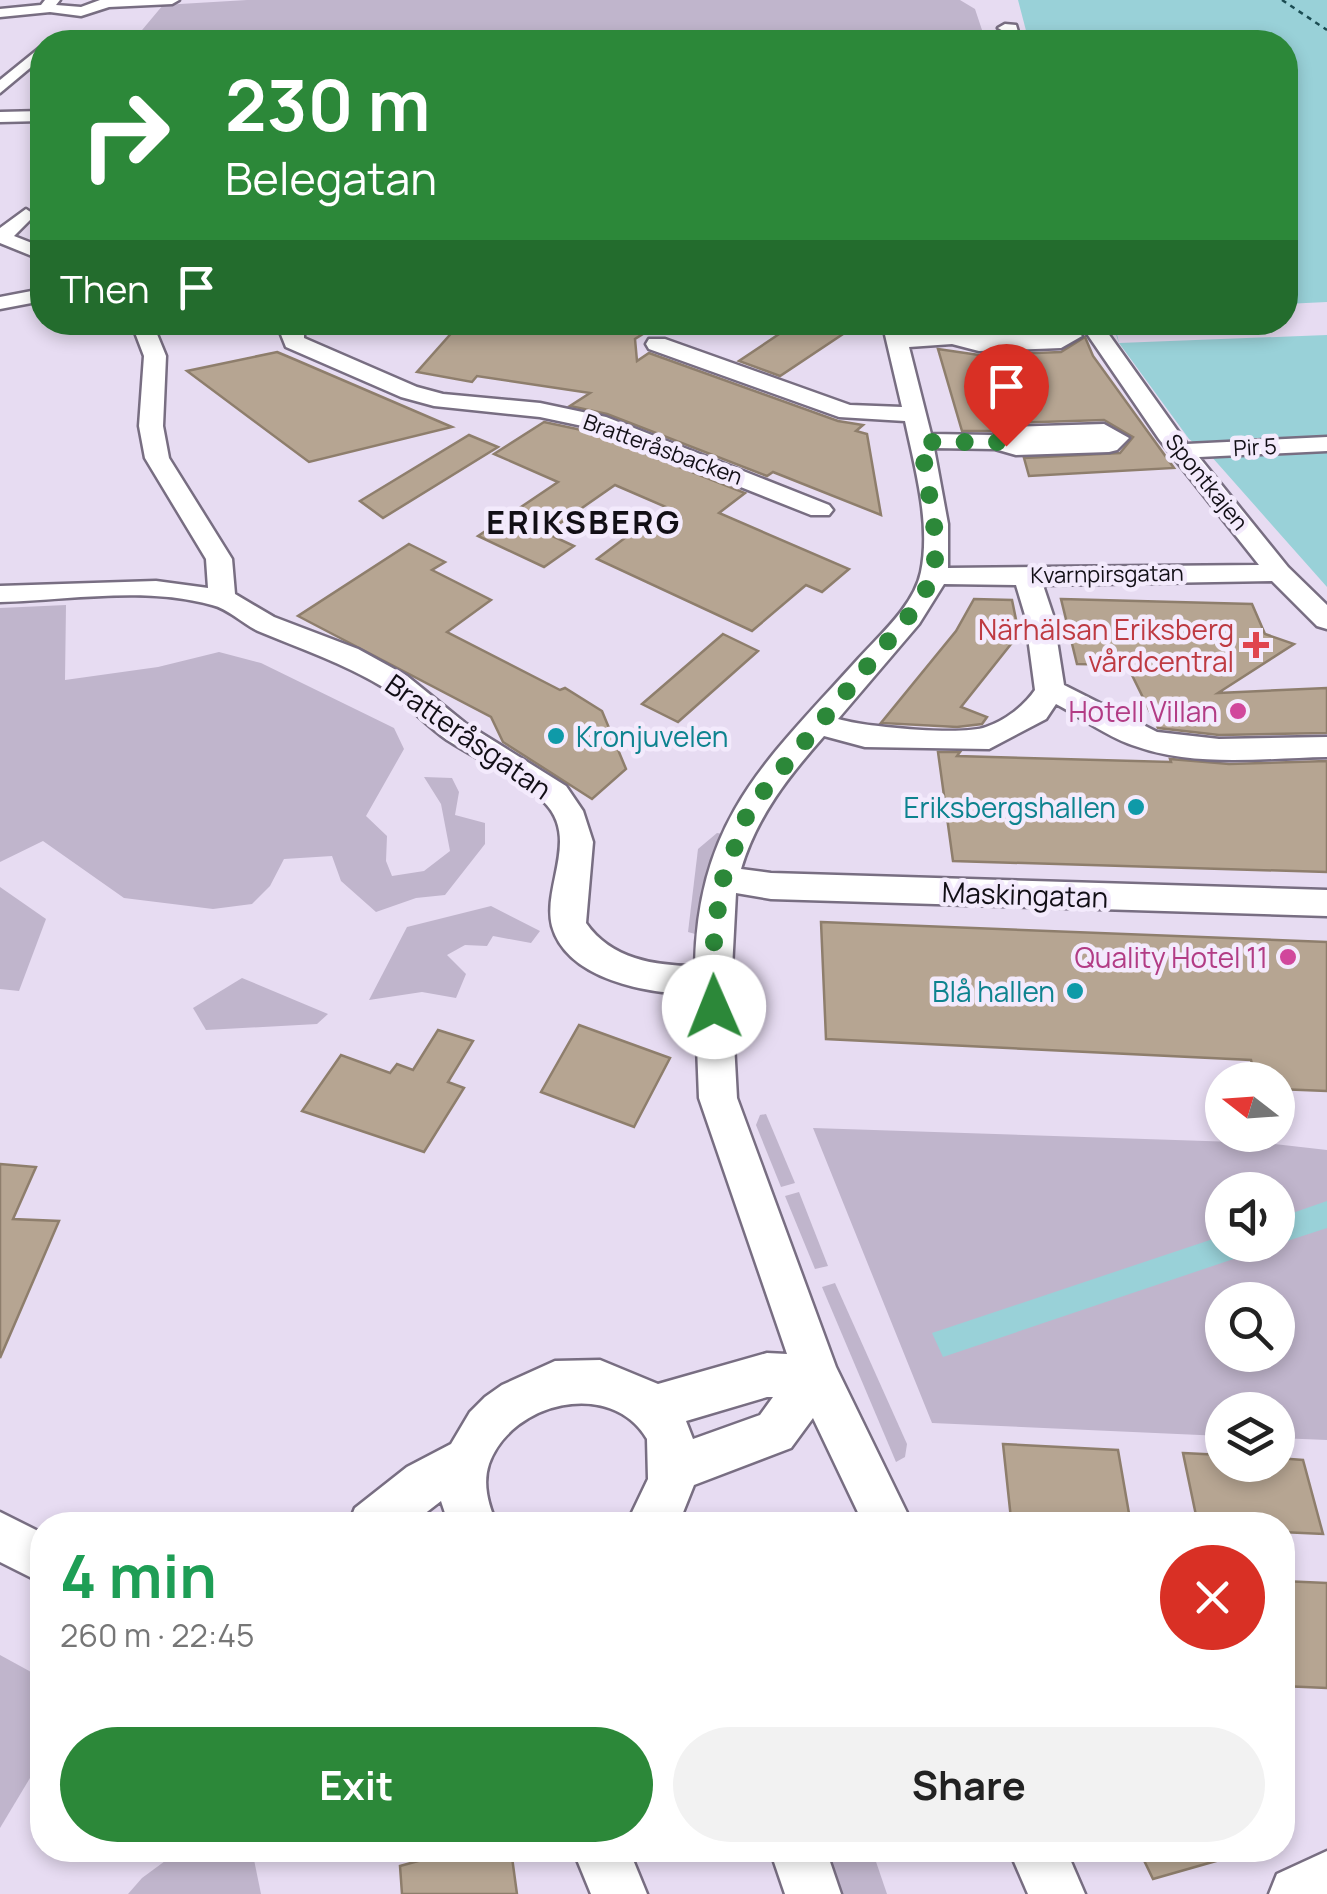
<!DOCTYPE html>
<meta charset="utf-8">
<style>
body{margin:0;font-family:Manrope,sans-serif;background:#f2f2f2;color:#222;height:100vh;display:flex;flex-direction:column;font-size:38px;white-space:nowrap}
*{box-sizing:border-box;margin:0}
p{font-size:32px;color:#767676}
.icon{flex:none;width:55px;height:55px;fill:none;stroke:currentColor;stroke-width:2;stroke-linecap:round;stroke-linejoin:round}
.map{position:relative;flex:1;overflow:hidden}
.side{position:absolute;left:30px;top:1512px;width:1265px;height:350px;display:flex;flex-direction:column;background:#fff;border-radius:40px;box-shadow:0 5px 15px #0003}
.side>*{flex:none}
.hud{position:absolute;left:30px;top:30px;width:1268px;height:305px;border-radius:40px;box-shadow:0 5px 15px #0003;background:#2c8839;color:#fff;overflow:hidden}
.needle{width:65px;rotate:287deg}
.fabs{position:absolute;left:1205px;top:1062px;display:grid;gap:20px}
.fabs a{display:grid;place-items:center;width:90px;height:90px;border-radius:50%;background:#fff;box-shadow:0 5px 15px #0003;font-size:50px}
.pin{position:absolute;display:grid;place-items:center;width:85px;height:85px;color:#fff;margin:-102px -42px;border-radius:50% 50% 50% 0;rotate:-45deg;box-shadow:0 0 10px #0007}
.pin .icon{rotate:45deg}
.me{position:absolute;width:110px;margin:-55px;rotate:359deg;stroke-linejoin:round;filter:drop-shadow(0 0 8px #0008)}
.turn{display:flex;align-items:center;gap:35px;height:210px;padding:0 30px;font-size:45px}
.turn .icon{width:130px;height:130px;stroke-width:2.5}
.turn b{display:block;font-size:70px;line-height:85px}
.then{display:flex;align-items:center;height:95px;padding:0 30px;background:#0003;gap:20px;font-size:38px}
.round{display:grid;place-items:center;flex:none;width:105px;height:105px;border-radius:52px;background:#f2f2f2}
.headline{display:flex;align-items:center;justify-content:space-between;height:170px;padding:0 30px}
h1{font-size:60px;font-weight:700;line-height:75px;color:#1e9e55}
.cta{display:flex;gap:20px;margin-top:auto;padding:20px 30px}
.cta a{flex:1;height:115px;border-radius:60px;background:#2c8839;color:#fff;font-size:40px;font-weight:700;line-height:115px;text-align:center}
.cta a+a{background:#f2f2f2;color:#222}
.map>svg:first-child{display:block}
.green{fill:#c0b5cc;fill-rule:evenodd}
.water{fill:#99d1d8}
.pier{fill:#e7dcf2}
.lines{fill:none;stroke-linecap:round;stroke-linejoin:round}
.ferry{stroke:#1b4c52;stroke-width:2.5;stroke-dasharray:5 5;stroke-linecap:butt}
.building{fill:#b6a592;stroke:#8e7e6c;stroke-width:2.5}
.street-casing{stroke:#786e82;stroke-width:5}
.street{fill:#fff;fill-rule:evenodd}
.route{stroke:#2c8839;stroke-width:18;stroke-dasharray:0 32.4}
.health-dot{fill:#e0444e;stroke:#f3eafc;stroke-width:4}
.hotel-dot{fill:#d1479c;stroke:#f3eafc;stroke-width:4}
.culture-dot{fill:#0f9aa8;stroke:#f3eafc;stroke-width:4}
.labels{text-anchor:middle;dominant-baseline:central;stroke-width:9;stroke-linejoin:round;paint-order:stroke}
.far-street-label{font-size:22px;fill:#120f16;stroke:#f3eafc}
.health-label{font-size:28px;fill:#be3a42;stroke:#f3eafc;text-anchor:end}
.hotel-label{font-size:28px;fill:#b23c85;stroke:#f3eafc;text-anchor:end}
.street-label{font-size:28px;fill:#120f16;stroke:#f3eafc}
.culture-label{font-size:28px;fill:#0d838f;stroke:#f3eafc;text-anchor:end}
.far-district-label{font-size:32px;font-weight:bold;letter-spacing:2.5px;fill:#120f16;stroke:#f3eafc}
</style>
<div class="map">
<svg width="1327" height="1894" viewBox="0 0 1327 1894">
<rect width="100%" height="100%" fill="#e7dcf2"/>
<g class="green">
<polygon points="247,0 960,0 975,9 986,42 731,42 641,32 627,42 132,42 163,5"/>
<polygon points="66,605 65,680 158,667 219,652 261,663 394,728 404,749 366,816 387,836 386,861 392,876 424,871 450,851 441,804 424,777 452,778 459,792 455,815 485,823 485,844 445,895 416,898 376,912 341,881 332,856 284,859 270,886 252,904 213,909 124,898 43,841 0,862 0,608"/>
<polygon points="717,833 724,834 702,936 688,932 698,849"/>
<polygon points="0,887 46,919 19,991 0,989"/>
<polygon points="491,906 540,931 531,943 493,936 487,946 465,945 447,955 466,974 456,998 422,992 369,1000 407,927"/>
<polygon points="242,978 328,1014 317,1024 206,1030 193,1008"/>
<polygon points="766,1114 795,1183 781,1187 756,1125 760,1115"/>
<path d="M813 1128 1266 1143 1327 1150V1440L1278 1438V1410H1222V1436L932 1423ZM1222 1190H1278V1245H1222ZM1222 1300H1278V1355H1222Z"/>
<polygon points="799,1192 828,1266 815,1269 785,1196"/>
<polygon points="835,1283 907,1444 905,1457 896,1462 822,1287"/>
<polygon points="0,1655 42,1678 42,1758 0,1828"/>
<polygon points="180,1850 252,1850 261,1894 128,1894 142,1878"/>
<polygon points="824,1850 872,1850 887,1894 841,1894"/>
</g>
<g class="water">
<polygon points="1018,0 1327,0 1327,587 1211,456 1189,439 1119,343 1112,323 1285,322 1285,42 1029,42"/>
<polygon points="1327,1201 1327,1228 1278,1244 1278,1218"/>
<polygon points="1222,1236 1222,1245 1275,1245 943,1357 932,1333"/>
</g>
<polygon class="pier" points="1327,302 1327,335 1119,343 1116,330 1211,327 1209,322 1285,322 1285,304"/>
<g class="lines">
<polyline class="ferry" points="1282,0 1327,30"/>
</g>
<g class="building">
<polygon points="505,322 662,322 635,339 637,361 649,353 838,421 863,425 856,431 867,434 881,515 773,472 767,476 607,414 570,406 590,393 477,376 472,382 417,372 456,328 505,327"/>
<polygon points="797,322 861,322 780,376 739,361"/>
<polygon points="930,322 1066,322 932,329"/>
<polygon points="1085,337 1093,356 1174,468 1029,476 1024,458 1120,453 1133,437 1104,420 1008,423 991,431 962,431 938,349 979,355 1061,352"/>
<polygon points="277,352 296,360 452,427 309,462 187,371"/>
<polygon points="544,422 591,432 745,493 719,513 849,569 822,592 806,585 752,631 597,559 666,507 615,485 546,533 574,546 544,567 478,536 558,482 494,454"/>
<polygon points="469,435 498,447 383,518 360,501"/>
<polygon points="409,544 445,562 432,570 491,600 447,632 560,690 565,688 602,711 626,769 592,799 503,742 491,717 298,616"/>
<polygon points="974,599 1012,600 1019,634 961,707 987,717 982,724 957,727 881,723 956,631"/>
<polygon points="1061,599 1252,604 1265,634 1294,644 1218,693 1327,688 1327,733 1219,735 1158,728 1127,665 1077,664"/>
<polygon points="723,634 758,651 678,722 642,704"/>
<polygon points="938,752 960,752 957,756 1171,762 1170,759 1229,764 1327,761 1327,872 953,861"/>
<polygon points="821,922 1327,942 1327,1091 1278,1089 1278,1080 1256,1080 1251,1060 826,1039"/>
<polygon points="579,1025 670,1058 634,1127 541,1092"/>
<polygon points="438,1030 473,1041 448,1082 464,1088 424,1152 302,1111 341,1055 390,1073 397,1064 413,1070"/>
<polygon points="0,1164 36,1167 13,1219 59,1221 0,1358"/>
<polygon points="1003,1444 1118,1450 1131,1525 1011,1519"/>
<polygon points="1183,1453 1222,1455 1222,1465 1278,1465 1278,1458 1303,1460 1323,1534 1282,1532 1282,1525 1198,1525"/>
<polygon points="1282,1581 1327,1583 1327,1688 1282,1686"/>
<polygon points="458,1850 511,1850 517,1894 402,1894 400,1866"/>
<polygon points="1139,1850 1229,1850 1230,1857 1153,1879"/>
</g>
<g class="lines">
<defs>
<g id="street">
<polygon points="45,0 60,0 56,5 81,7 100,0 179,0 172,4 109,7 81,16 50,12 0,17 0,9 41,5"/>
<polygon points="1005,24 1016,25 1021,42 1007,42 1005,32 998,28"/>
<polygon points="42,46 42,58 0,93 0,80"/>
<polygon points="42,111 42,121 0,122 0,112"/>
<polygon points="26,209 35,215 14,236 42,247 42,260 0,243 0,228"/>
<polygon points="42,289 42,301 0,309 0,297"/>
<path d="M131 322H152L166 356 163 426 169 458 232 559 235 594 274 617 358 649 407 676 465 723 566 786 583 811 593 842 586 923C611 959 655 966 695 966 698 818 767 760 859 658 881 634 914 605 921 572 931 524 915 468 905 421L839 417 649 349 646 344 649 339H665L850 405 902 407 882 322H903L906 334 1071 326 1082 336 1061 348 979 351 952 344 909 347 931 434 992 435 1008 427 1104 424 1129 438 1117 450 1109 452 1016 455 995 449 934 448 948 524V568L1259 565 1159 439 1079 322H1100L1187 444 1327 437V451L1199 457 1288 567 1327 605V629L1317 626 1272 581 1043 585 1053 615 1064 685 1157 732 1219 739 1327 737V757C1263 758 1194 768 1132 745 1104 735 1081 717 1056 704L1046 719 989 749 865 747 824 736C788 777 757 816 741 869L771 873 1327 890V916L771 899 736 893 731 988 737 1098 836 1367 913 1525H864L813 1418 791 1448 694 1485 678 1525H626L648 1479 647 1439C611 1378 511 1402 489 1464 482 1485 489 1506 497 1525H449L441 1501 410 1525H348L355 1508 407 1467 451 1444 470 1412 485 1397 502 1385 555 1361 600 1360 658 1384 767 1353 787 1354 699 1098 695 994C649 994 567 980 552 926 542 886 581 837 543 801 517 777 478 760 447 740 424 724 406 702 383 687 343 663 301 649 258 631 243 624 229 609 212 605 146 586 68 600 0 602V586L156 581 208 588 206 559 145 458 139 426 144 356ZM944 584 1016 585 1025 615 1035 690C1024 706 1006 720 986 727 963 736 864 727 838 719L919 624ZM767 1397H773L760 1415 693 1439 686 1421Z"/>
<polygon points="283,322 304,322 304,338 417,387 443,394 540,403 606,417 829,505 833,510 829,515 811,515 592,428 540,417 434,406 401,397 286,347 280,332"/>
<polygon points="0,1512 42,1533 42,1583 0,1562"/>
<polygon points="573,1850 629,1850 647,1894 591,1894"/>
<polygon points="770,1850 826,1850 841,1894 785,1894"/>
<polygon points="1009,1850 1066,1850 1085,1894 1028,1894"/>
<polygon points="1327,1851 1327,1894 1269,1894 1277,1874"/>
</g>
</defs>
<use href="#street" class="street-casing"/>
<use href="#street" class="street"/>
</g>
<g class="lines">
<polyline class="route" points="714,1007 714,932 723,879 749,809 908,617 935,575 935,532 921,442 998,442 1006,446"/>
</g>
<path class="health-dot" d="M1251 630h10v10h10v10h-10v10h-10v-10h-10v-10h10z"/>
<g class="hotel-dot">
<circle cx="1238" cy="711" r="10"/>
<circle cx="1288" cy="957" r="10"/>
</g>
<g class="culture-dot">
<circle cx="556" cy="736" r="10"/>
<circle cx="1136" cy="807" r="10"/>
<circle cx="1075" cy="991" r="10"/>
</g>
<g class="labels">
<g class="far-street-label">
<text transform="translate(1255 447) rotate(-3)">Pir 5</text>
<text transform="translate(663 449) rotate(20)">Bratteråsbacken</text>
<text transform="translate(1207 482) rotate(51)">Spontkajen</text>
<text transform="translate(1107 574) rotate(-1)">Kvarnpirsgatan</text>
</g>
<g class="health-label">
<text x="1234" y="629">Närhälsan Eriksberg<tspan x="1234" dy="32">vårdcentral</tspan></text>
</g>
<g class="hotel-label">
<text x="1218" y="711">Hotell Villan</text>
<text x="1268" y="957">Quality Hotel 11</text>
</g>
<g class="street-label">
<text transform="translate(469 736) rotate(35)">Bratteråsgatan</text>
<text transform="translate(1025 894) rotate(2)">Maskingatan</text>
</g>
<g class="culture-label">
<text x="576" y="736" text-anchor="start">Kronjuvelen</text>
<text x="1116" y="807">Eriksbergshallen</text>
<text x="1055" y="991">Blå hallen</text>
</g>
<g class="far-district-label">
<text x="584" y="522">ERIKSBERG</text>
</g>
</g>
</svg>
<div class="fabs">
<a><svg class="needle" viewBox="-14 -14 28 28"><path d="M0-13l5 13h-10z" fill="#e53935"/><path d="M0 13l5-13h-10z" fill="#767676"/></svg></a>
<a><svg class="icon" aria-label="sound" viewBox="0 0 24 24"><path d="M4 9h4l5-4v14l-5-4H4zM17 9q2 3 0 6"/></svg></a>
<a><svg class="icon" aria-label="search" viewBox="0 0 24 24"><circle cx="10" cy="10" r="6"/><path d="M15 15l6 6"/></svg></a>
<a><svg class="icon" aria-label="layers" viewBox="0 0 24 24"><path d="M12 4l9 5-9 5-9-5zM3 14l9 5 9-5"/></svg></a>
</div>
<div class="pin" style="left:1006px;top:446px;background:#d93025"><svg class="icon" aria-label="arrive" viewBox="0 0 24 24"><path d="M6 21V4h12l-3 4 3 4H6"/></svg></div>
<svg class="me" style="left:714px;top:1007px" viewBox="-20 -20 40 40"><circle r="19" fill="#fff"/><path d="M0-13L10 11 0 6-10 11z" fill="#2c8839"/></svg>
<div class="hud">
<div class="turn"><svg class="icon" aria-label="right" viewBox="0 0 24 24"><path d="M7 20v-9h11M14 6l5 5-5 5"/></svg><div><b>230 m</b>Belegatan</div></div>
<div class="then">Then<svg class="icon" aria-label="arrive" viewBox="0 0 24 24"><path d="M6 21V4h12l-3 4 3 4H6"/></svg></div>
</div>
<section class="side">
<div class="headline"><div><h1>4 min</h1><p>260 m · 22:45</p></div><a class="round" style="background:#d93025;color:#fff"><svg class="icon" aria-label="close" viewBox="0 0 24 24"><path d="M6 6l12 12M18 6L6 18"/></svg></a></div>
<div class="cta"><a>Exit</a><a>Share</a></div>
</section>
</div>
